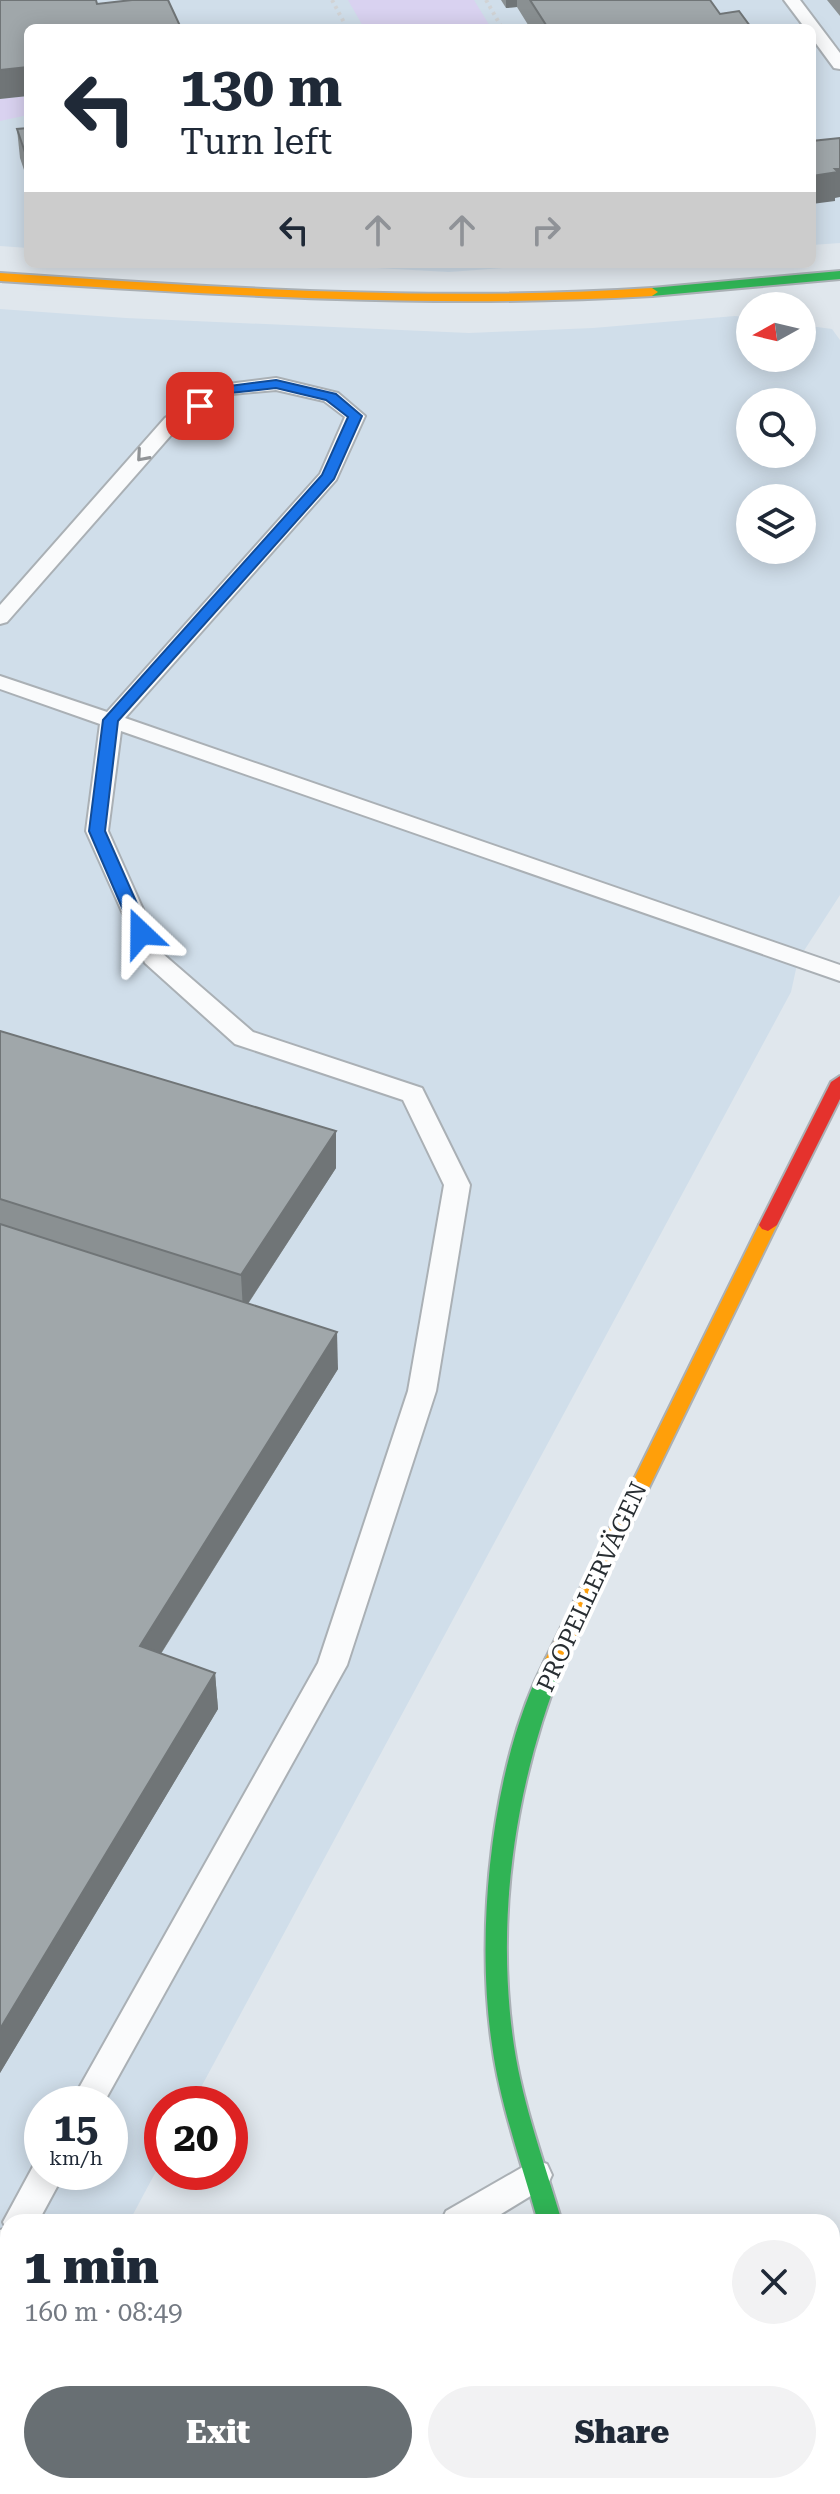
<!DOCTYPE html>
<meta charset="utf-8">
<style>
body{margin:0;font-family:"Roboto Serif",serif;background:#f2f2f3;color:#1f2937;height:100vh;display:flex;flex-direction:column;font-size:30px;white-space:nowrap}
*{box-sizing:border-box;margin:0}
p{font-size:26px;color:#747a83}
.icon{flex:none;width:44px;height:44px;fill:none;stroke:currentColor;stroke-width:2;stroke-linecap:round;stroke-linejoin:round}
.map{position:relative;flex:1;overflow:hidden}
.side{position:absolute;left:0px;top:2214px;width:840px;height:280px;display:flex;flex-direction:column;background:#fff;border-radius:24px 24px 0 0;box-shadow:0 4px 20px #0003}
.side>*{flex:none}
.banner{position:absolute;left:24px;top:24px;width:792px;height:244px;border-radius:12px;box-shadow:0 4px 20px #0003;background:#fff;color:#1f2937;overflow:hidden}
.needle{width:52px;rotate:262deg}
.fabs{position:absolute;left:736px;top:292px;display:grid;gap:16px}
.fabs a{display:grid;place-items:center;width:80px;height:80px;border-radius:50%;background:#fff;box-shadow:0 4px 20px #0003;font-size:40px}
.speed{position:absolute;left:24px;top:2086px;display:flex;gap:16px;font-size:40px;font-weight:700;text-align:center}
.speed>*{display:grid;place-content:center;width:104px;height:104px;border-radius:50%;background:#fff;box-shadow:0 4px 20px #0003;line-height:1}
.speed small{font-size:20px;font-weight:400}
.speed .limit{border:12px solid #d22;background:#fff;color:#111}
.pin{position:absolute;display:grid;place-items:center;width:68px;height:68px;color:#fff;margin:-34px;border-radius:16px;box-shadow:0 4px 12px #0006}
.me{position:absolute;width:88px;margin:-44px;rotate:337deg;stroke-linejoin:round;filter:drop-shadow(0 0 6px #0008)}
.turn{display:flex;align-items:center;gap:28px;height:168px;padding:0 24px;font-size:36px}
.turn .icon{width:104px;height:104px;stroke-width:2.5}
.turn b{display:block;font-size:56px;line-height:68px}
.lanes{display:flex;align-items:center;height:76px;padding:0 24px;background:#0003;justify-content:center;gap:40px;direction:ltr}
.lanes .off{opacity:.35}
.round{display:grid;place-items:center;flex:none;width:84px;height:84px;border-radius:42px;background:#f2f2f3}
.overview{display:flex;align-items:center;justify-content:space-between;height:136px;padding:0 24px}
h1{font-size:48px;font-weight:800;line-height:60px}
.button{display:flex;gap:16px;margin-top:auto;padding:16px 24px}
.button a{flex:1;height:92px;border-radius:48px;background:#686f73;color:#fff;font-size:32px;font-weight:800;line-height:92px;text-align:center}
.button a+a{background:#f2f2f3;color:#1f2937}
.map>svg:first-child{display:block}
.built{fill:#d0deea;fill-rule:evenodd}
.green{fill:#d9d2f0}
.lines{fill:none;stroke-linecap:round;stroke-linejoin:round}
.lane-casing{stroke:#aab0b5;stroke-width:4}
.street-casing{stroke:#aab0b5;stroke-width:4}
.fast-casing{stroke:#aab0b5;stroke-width:4}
.slow-casing{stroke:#aab0b5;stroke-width:4}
.jam-casing{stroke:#aab0b5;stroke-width:4}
.path{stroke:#d1d3d5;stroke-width:4;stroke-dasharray:3 4;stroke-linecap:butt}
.lane{fill:#fafbfc;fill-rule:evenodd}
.street{fill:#fafbfc;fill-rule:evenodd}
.fast{fill:#30b455;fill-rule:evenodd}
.slow{fill:#ff9f0a;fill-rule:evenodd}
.jam{fill:#e5322d;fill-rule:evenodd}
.wall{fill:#8a9092}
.shaded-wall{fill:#707577}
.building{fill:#a0a7aa;stroke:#707577;stroke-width:2}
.oneway{stroke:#919497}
.route{fill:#1a73e8;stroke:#114b97;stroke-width:2}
.labels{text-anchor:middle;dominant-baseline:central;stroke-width:8;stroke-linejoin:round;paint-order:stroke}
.street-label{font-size:24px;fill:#282e32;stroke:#fff}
</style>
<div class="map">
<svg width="840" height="2494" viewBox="0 0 840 2494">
<rect width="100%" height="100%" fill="#e0e7ed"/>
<g class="built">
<polygon points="0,0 840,0 840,243 812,245 812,28 28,28 28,248 0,246"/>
<polygon points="304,264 560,264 449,272"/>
<path d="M0 309 126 318 469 333 593 328 735 316 750 318V358H802V325L832 329 840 340V895L798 960 791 992 192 2104H162V2160L129 2222H8V2446L0 2461ZM750 402H802V454H750ZM750 498H802V550H750ZM42 2104H110V2172H42Z"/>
</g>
<g class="green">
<polygon points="348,0 474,0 491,28 364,28"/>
<polygon points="28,96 28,115 0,121 0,99"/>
</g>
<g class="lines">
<defs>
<g id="lane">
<polygon points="784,0 800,0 840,53 840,69 834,68 812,38 812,28 805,28"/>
<polygon points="276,378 338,393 365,416 336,480 125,718 840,965 840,981 121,731 108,831 163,954 253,1032 422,1088 470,1185 436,1391 347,1665 103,2104 70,2104 318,1663 408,1391 444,1185 403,1100 235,1044 145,963 86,831 100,724 0,689 0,676 107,712 320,474 345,417 324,401 276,390 232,394 179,426 7,622 0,624 0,605 165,418 220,385"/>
<polygon points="42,2159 42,2172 65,2172 38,2222 8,2222 8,2270 0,2273 0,2230 6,2228 3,2222 36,2161"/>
<polygon points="535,2160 547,2164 552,2175 547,2186 488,2222 441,2222 446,2211"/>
<polygon points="441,2486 479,2486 482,2494 445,2494"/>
</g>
<polygon id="street" points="628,2486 690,2486 693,2494 631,2494"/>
<g id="fast">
<polygon points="840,271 840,279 652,296 646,292 652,288"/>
<path d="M553 1656 560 1658 563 1664C515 1783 495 1918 514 2046 523 2106 545 2164 562 2222H538C522 2164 500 2105 492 2045 475 1930 491 1763 546 1658Z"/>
</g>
<g id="slow">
<path d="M0 273C218 288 434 302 652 288L658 292 652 296C434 309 218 295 0 281Z"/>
<polygon points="768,1219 777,1225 563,1664 560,1670 553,1672 546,1670 543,1664 759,1225"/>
</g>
<polygon id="jam" points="840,1076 840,1099 777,1225 768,1231 762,1229 759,1225 831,1082"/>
</defs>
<use href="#lane" class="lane-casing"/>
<use href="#street" class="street-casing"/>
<use href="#fast" class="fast-casing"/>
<use href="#slow" class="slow-casing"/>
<use href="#jam" class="jam-casing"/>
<g class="path">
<polyline points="332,0 347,28"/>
<polyline points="486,0 502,28"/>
</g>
<use href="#lane" class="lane"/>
<use href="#street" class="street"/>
<use href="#fast" class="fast"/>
<use href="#slow" class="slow"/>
<use href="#jam" class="jam"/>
</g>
<g class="wall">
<polygon points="501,0 710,0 720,14 750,26 750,28 530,28 517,7 506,8"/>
<polygon points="827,0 840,0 840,16"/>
<polygon points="28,128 28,182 20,158 17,129"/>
<polygon points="0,1031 336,1168 248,1304 338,1369 161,1654 215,1673 218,1709 0,2073"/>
</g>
<g class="shaded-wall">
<polygon points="506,0 517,0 517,7 506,8"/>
<polygon points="28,67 28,96 0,99 0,70"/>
<polygon points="840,169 840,197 835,198 835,201 812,204 812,176"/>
<polygon points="336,1131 336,1168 243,1311 241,1275"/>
<polygon points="337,1332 338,1369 143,1682 140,1646"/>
<polygon points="215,1673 218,1709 0,2073 0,2029"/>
</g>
<g class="building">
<polygon points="0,0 96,0 97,4 132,0 168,0 181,28 28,28 28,67 0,70"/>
<polygon points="530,0 710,0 720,14 739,11 750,26 733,28 548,28"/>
<polygon points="28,128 28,161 17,129"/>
<polygon points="840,138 840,169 835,169 838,172 812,176 812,141"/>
<polygon points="0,1031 336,1131 241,1275 0,1199"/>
<polygon points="0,1224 337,1332 140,1646 215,1673 0,2029"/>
</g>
<defs><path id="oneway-chevron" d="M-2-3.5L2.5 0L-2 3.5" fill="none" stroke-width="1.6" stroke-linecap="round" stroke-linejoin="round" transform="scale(2)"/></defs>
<use class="oneway" href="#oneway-chevron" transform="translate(142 456) rotate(131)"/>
<polygon class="route" points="276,380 336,394 362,416 334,479 118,721 105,831 150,933 141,938 133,933 89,831 103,720 322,475 348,417 326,400 276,388 230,393 200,410 193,406 222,387"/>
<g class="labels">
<g class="street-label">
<text transform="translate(592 1587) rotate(-65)">PROPELLERVÄGEN</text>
</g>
</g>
</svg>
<div class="fabs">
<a><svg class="needle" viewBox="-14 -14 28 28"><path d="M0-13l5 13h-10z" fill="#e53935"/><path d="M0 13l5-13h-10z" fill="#747a83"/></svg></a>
<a><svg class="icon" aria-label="search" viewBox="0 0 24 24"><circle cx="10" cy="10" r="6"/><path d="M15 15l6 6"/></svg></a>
<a><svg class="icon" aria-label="layers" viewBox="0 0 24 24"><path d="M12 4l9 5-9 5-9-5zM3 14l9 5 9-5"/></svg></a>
</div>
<div class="speed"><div>15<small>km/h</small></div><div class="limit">20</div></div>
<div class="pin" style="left:200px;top:406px;background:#d93025"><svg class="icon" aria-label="arrive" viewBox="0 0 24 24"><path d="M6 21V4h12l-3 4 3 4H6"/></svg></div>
<svg class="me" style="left:141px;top:933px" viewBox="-20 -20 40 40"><path d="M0-17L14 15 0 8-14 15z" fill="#1a73e8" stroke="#fff" stroke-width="4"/></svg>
<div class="banner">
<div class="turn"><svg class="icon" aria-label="left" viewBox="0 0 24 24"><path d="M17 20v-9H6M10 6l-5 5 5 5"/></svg><div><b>130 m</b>Turn left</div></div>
<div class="lanes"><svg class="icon" aria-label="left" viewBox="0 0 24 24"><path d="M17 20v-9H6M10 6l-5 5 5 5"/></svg><svg class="icon off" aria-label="ahead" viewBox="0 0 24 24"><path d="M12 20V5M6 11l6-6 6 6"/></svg><svg class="icon off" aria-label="ahead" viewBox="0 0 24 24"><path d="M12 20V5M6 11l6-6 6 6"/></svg><svg class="icon off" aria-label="right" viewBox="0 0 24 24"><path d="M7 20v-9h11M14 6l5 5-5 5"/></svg></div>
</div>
<section class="side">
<div class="overview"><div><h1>1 min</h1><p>160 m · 08:49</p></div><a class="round"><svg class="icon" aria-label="close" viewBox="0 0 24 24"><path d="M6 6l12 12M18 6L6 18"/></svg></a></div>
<div class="button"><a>Exit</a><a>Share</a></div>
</section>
</div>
